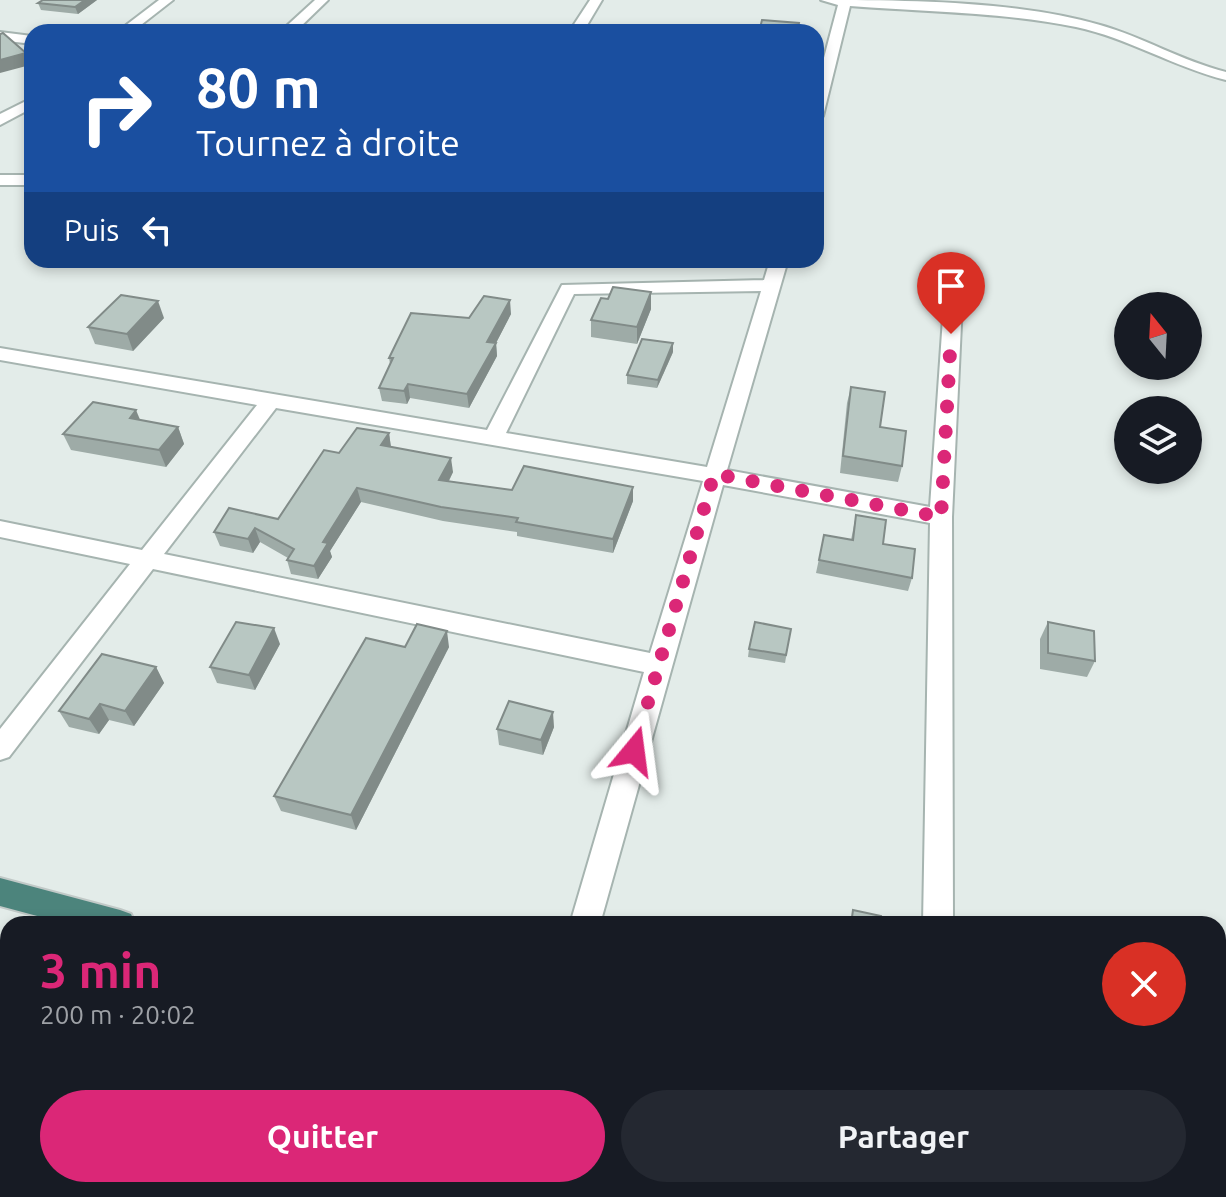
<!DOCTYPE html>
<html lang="fr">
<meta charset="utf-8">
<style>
body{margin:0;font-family:Ubuntu,sans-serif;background:#242831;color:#f1f3f6;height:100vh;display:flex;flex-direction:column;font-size:30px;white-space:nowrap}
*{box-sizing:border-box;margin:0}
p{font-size:26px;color:#9ea1a6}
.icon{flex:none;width:44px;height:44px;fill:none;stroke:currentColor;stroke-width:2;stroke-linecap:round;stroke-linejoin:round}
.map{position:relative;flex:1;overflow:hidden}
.details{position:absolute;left:0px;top:916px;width:1226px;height:282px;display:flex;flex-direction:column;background:#171b24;border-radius:24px 24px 0 0;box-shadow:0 4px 12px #0003}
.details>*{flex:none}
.hud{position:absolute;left:24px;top:24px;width:800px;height:244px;border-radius:24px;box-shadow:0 4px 12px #0003;background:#1a4fa0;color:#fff;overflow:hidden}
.needle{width:52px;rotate:342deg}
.tools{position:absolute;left:1114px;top:292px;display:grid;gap:16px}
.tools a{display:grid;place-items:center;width:88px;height:88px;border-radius:50%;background:#171b24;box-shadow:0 4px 12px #0003;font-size:40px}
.pin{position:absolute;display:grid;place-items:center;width:68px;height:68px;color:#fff;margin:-82px -34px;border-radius:50% 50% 50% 0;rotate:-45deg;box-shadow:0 0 8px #0007}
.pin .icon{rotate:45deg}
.me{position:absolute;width:88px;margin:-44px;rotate:16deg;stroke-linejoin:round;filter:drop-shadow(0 0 6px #0008)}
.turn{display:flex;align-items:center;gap:28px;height:168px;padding:0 40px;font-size:36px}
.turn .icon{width:104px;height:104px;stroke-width:2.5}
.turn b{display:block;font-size:56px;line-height:68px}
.then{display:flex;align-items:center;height:76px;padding:0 40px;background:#0003;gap:16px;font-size:30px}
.round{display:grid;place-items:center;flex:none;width:84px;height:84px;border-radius:42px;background:#242831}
.overview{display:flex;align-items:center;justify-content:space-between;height:136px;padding:0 40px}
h1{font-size:48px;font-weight:700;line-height:60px;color:#db2777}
.button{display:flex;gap:16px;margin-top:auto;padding:16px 40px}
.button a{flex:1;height:92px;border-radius:48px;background:#db2777;color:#fff;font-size:32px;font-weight:700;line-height:92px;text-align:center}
.button a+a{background:#242831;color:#f1f3f6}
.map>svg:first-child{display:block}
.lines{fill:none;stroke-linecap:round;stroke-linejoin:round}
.minor-casing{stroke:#a6b4b0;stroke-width:4}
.trunk-casing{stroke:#c1c9c7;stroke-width:4}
.minor{fill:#fff;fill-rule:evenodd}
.trunk{fill:#4c847c;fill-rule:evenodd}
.wall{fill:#9eaba7}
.shaded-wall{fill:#818b88}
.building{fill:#b8c7c2;stroke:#818b88;stroke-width:2}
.route{stroke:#db2777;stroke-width:14;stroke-dasharray:0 25.2}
</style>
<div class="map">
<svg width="1226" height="1197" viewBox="0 0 1226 1197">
<rect width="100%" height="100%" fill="#e3ece9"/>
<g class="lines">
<defs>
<g id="minor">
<polygon points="159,0 173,0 132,32 117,32"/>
<polygon points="315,0 328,0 295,32 280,32"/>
<polygon points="590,0 602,0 583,32 569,32"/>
<path d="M821 0C907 0 1017 1 1100 25 1143 37 1182 61 1226 72V80C1174 67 1128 38 1076 27 1002 12 925 12 850 6L823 116 816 120V88L838 5Z"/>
<polygon points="0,32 32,36 32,44 0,40"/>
<polygon points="32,98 32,108 0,125 0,114"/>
<rect x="0" y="175" width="32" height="10"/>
<path d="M770 260H788L727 470 930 507 944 303 953 297 962 303 952 517 953 924H923L930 523 723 485 600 924H570L644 672 153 569 9 757 0 760V729L130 564 0 537V521L142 550 257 405 0 360V348L487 430 562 285 764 280ZM761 291 707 467 506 433 574 294ZM276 408 703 481 650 653 164 554Z"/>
</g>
<g id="trunk">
<polygon points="0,878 120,910 131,914 135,924 67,924 0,906"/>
<polygon points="1116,1190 1175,1190 1178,1197 1119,1197"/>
</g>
</defs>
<use href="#minor" class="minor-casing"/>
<use href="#trunk" class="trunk-casing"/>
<use href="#minor" class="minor"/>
<use href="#trunk" class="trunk"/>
</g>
<g class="wall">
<polygon points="97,0 78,14 41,10 38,3"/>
<polygon points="651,292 651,309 637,344 591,337 591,320 608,299"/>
<polygon points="511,314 496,343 497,356 469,408 410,398 407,404 382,401 379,388 390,364 389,358 469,318"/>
<polygon points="164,318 133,351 95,344 88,327"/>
<polygon points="673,352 657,388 627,384 627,375"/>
<polygon points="851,387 880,427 902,466 898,482 840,473 847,403"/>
<polygon points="140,420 178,427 184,444 166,467 71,450 63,434"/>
<polygon points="389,433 391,447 453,472 449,481 512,490 633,501 613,553 517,536 517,532 443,521 361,502 330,551 332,557 318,579 291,574 287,560 288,558 260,542 253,553 220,546 214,532 278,519 339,453"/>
<polygon points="856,515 883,544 912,578 908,591 816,573 824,535 851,540"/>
<polygon points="1048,622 1095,661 1087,677 1040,669 1040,639"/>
<polygon points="791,629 785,663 748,657 749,649"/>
<polygon points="280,644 255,690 217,683 210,667"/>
<polygon points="405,647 449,647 356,830 281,811 274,796"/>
<polygon points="156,667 164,683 134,726 109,720 99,734 69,727 59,711"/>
<polygon points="554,727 543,755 499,745 497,729"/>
</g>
<g class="shaded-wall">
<polygon points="85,0 97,0 78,14 75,7"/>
<polygon points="26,53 30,65 0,73 0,60"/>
<polygon points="651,292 651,309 637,344 637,327"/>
<polygon points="510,300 511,314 496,343 497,356 469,408 467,394 487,342"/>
<polygon points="158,301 164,318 133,351 127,334"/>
<polygon points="673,343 673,352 657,388 658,380"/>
<polygon points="408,384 410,398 407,404 404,391"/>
<polygon points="136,410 143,427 130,418"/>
<polygon points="178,427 184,444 166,467 159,450"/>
<polygon points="389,433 391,448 381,445"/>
<polygon points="451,458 453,472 442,494 439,480"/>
<polygon points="633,487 633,501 613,553 613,539"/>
<polygon points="357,488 361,502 330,551 332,557 318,579 314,566 323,542"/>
<polygon points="255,528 260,542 253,553 248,539"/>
<polygon points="274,628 280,644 255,690 249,675"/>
<polygon points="447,631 449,647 356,830 351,815"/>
<polygon points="156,667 164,683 134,726 125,711"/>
<polygon points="100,704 109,720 99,734 89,719"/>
<polygon points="553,712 554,727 543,755 541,740"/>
</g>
<g class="building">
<polygon points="43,0 85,0 75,7 38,3"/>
<polygon points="762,20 799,23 797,32 759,32"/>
<polygon points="3,33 26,53 0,60 0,34"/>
<polygon points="613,287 651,292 637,327 591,320 601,298 608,299"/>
<polygon points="121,295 158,301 127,334 88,327"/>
<polygon points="484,296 510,300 487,342 496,343 467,394 408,384 404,391 379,388 393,358 389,358 411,313 469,318"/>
<polygon points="642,339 673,343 658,380 627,375"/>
<polygon points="851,387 885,392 880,427 906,431 902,466 843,456"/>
<polygon points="93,402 136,410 130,418 178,427 159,450 63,434"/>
<polygon points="357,428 389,433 381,445 451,458 439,480 512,490 524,466 633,487 613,539 516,522 518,518 441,507 357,488 323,542 328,543 314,566 287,560 294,549 255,528 248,539 214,532 229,508 278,519 324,450 339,453"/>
<polygon points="856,515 886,520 883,544 915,549 912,578 819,560 824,535 853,540"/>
<polygon points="236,622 274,628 249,675 210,667"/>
<polygon points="755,622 791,629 786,655 749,649"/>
<polygon points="1048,622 1094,631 1095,661 1048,653"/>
<polygon points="417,624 447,631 351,815 274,796 366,638 405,647"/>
<polygon points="102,654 156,667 125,711 100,704 89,719 59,711"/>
<polygon points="509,701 553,712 541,740 497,729"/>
<polygon points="853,910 881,916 880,924 851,924"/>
</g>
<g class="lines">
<polyline class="route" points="634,751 714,474 941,517 951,334"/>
</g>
</svg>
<div class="tools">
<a><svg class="needle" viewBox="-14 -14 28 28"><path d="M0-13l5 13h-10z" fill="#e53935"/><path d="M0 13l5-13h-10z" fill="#9ea1a6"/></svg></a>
<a><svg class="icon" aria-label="layers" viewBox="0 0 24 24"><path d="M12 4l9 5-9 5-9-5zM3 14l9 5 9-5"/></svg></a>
</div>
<div class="pin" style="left:951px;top:334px;background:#d93025"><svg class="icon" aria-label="arrive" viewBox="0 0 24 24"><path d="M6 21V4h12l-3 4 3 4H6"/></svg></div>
<svg class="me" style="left:634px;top:751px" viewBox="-20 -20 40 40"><path d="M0-17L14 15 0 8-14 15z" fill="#db2777" stroke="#fff" stroke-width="4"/></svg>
<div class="hud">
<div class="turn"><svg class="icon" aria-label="right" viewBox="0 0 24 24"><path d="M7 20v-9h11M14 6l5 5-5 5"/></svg><div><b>80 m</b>Tournez à droite</div></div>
<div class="then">Puis<svg class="icon" aria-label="left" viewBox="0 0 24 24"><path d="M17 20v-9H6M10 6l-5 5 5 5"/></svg></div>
</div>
<section class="details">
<div class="overview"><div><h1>3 min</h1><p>200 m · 20:02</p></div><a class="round" style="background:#d93025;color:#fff"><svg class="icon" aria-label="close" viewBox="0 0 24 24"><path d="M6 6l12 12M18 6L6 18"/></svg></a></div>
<div class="button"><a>Quitter</a><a>Partager</a></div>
</section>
</div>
